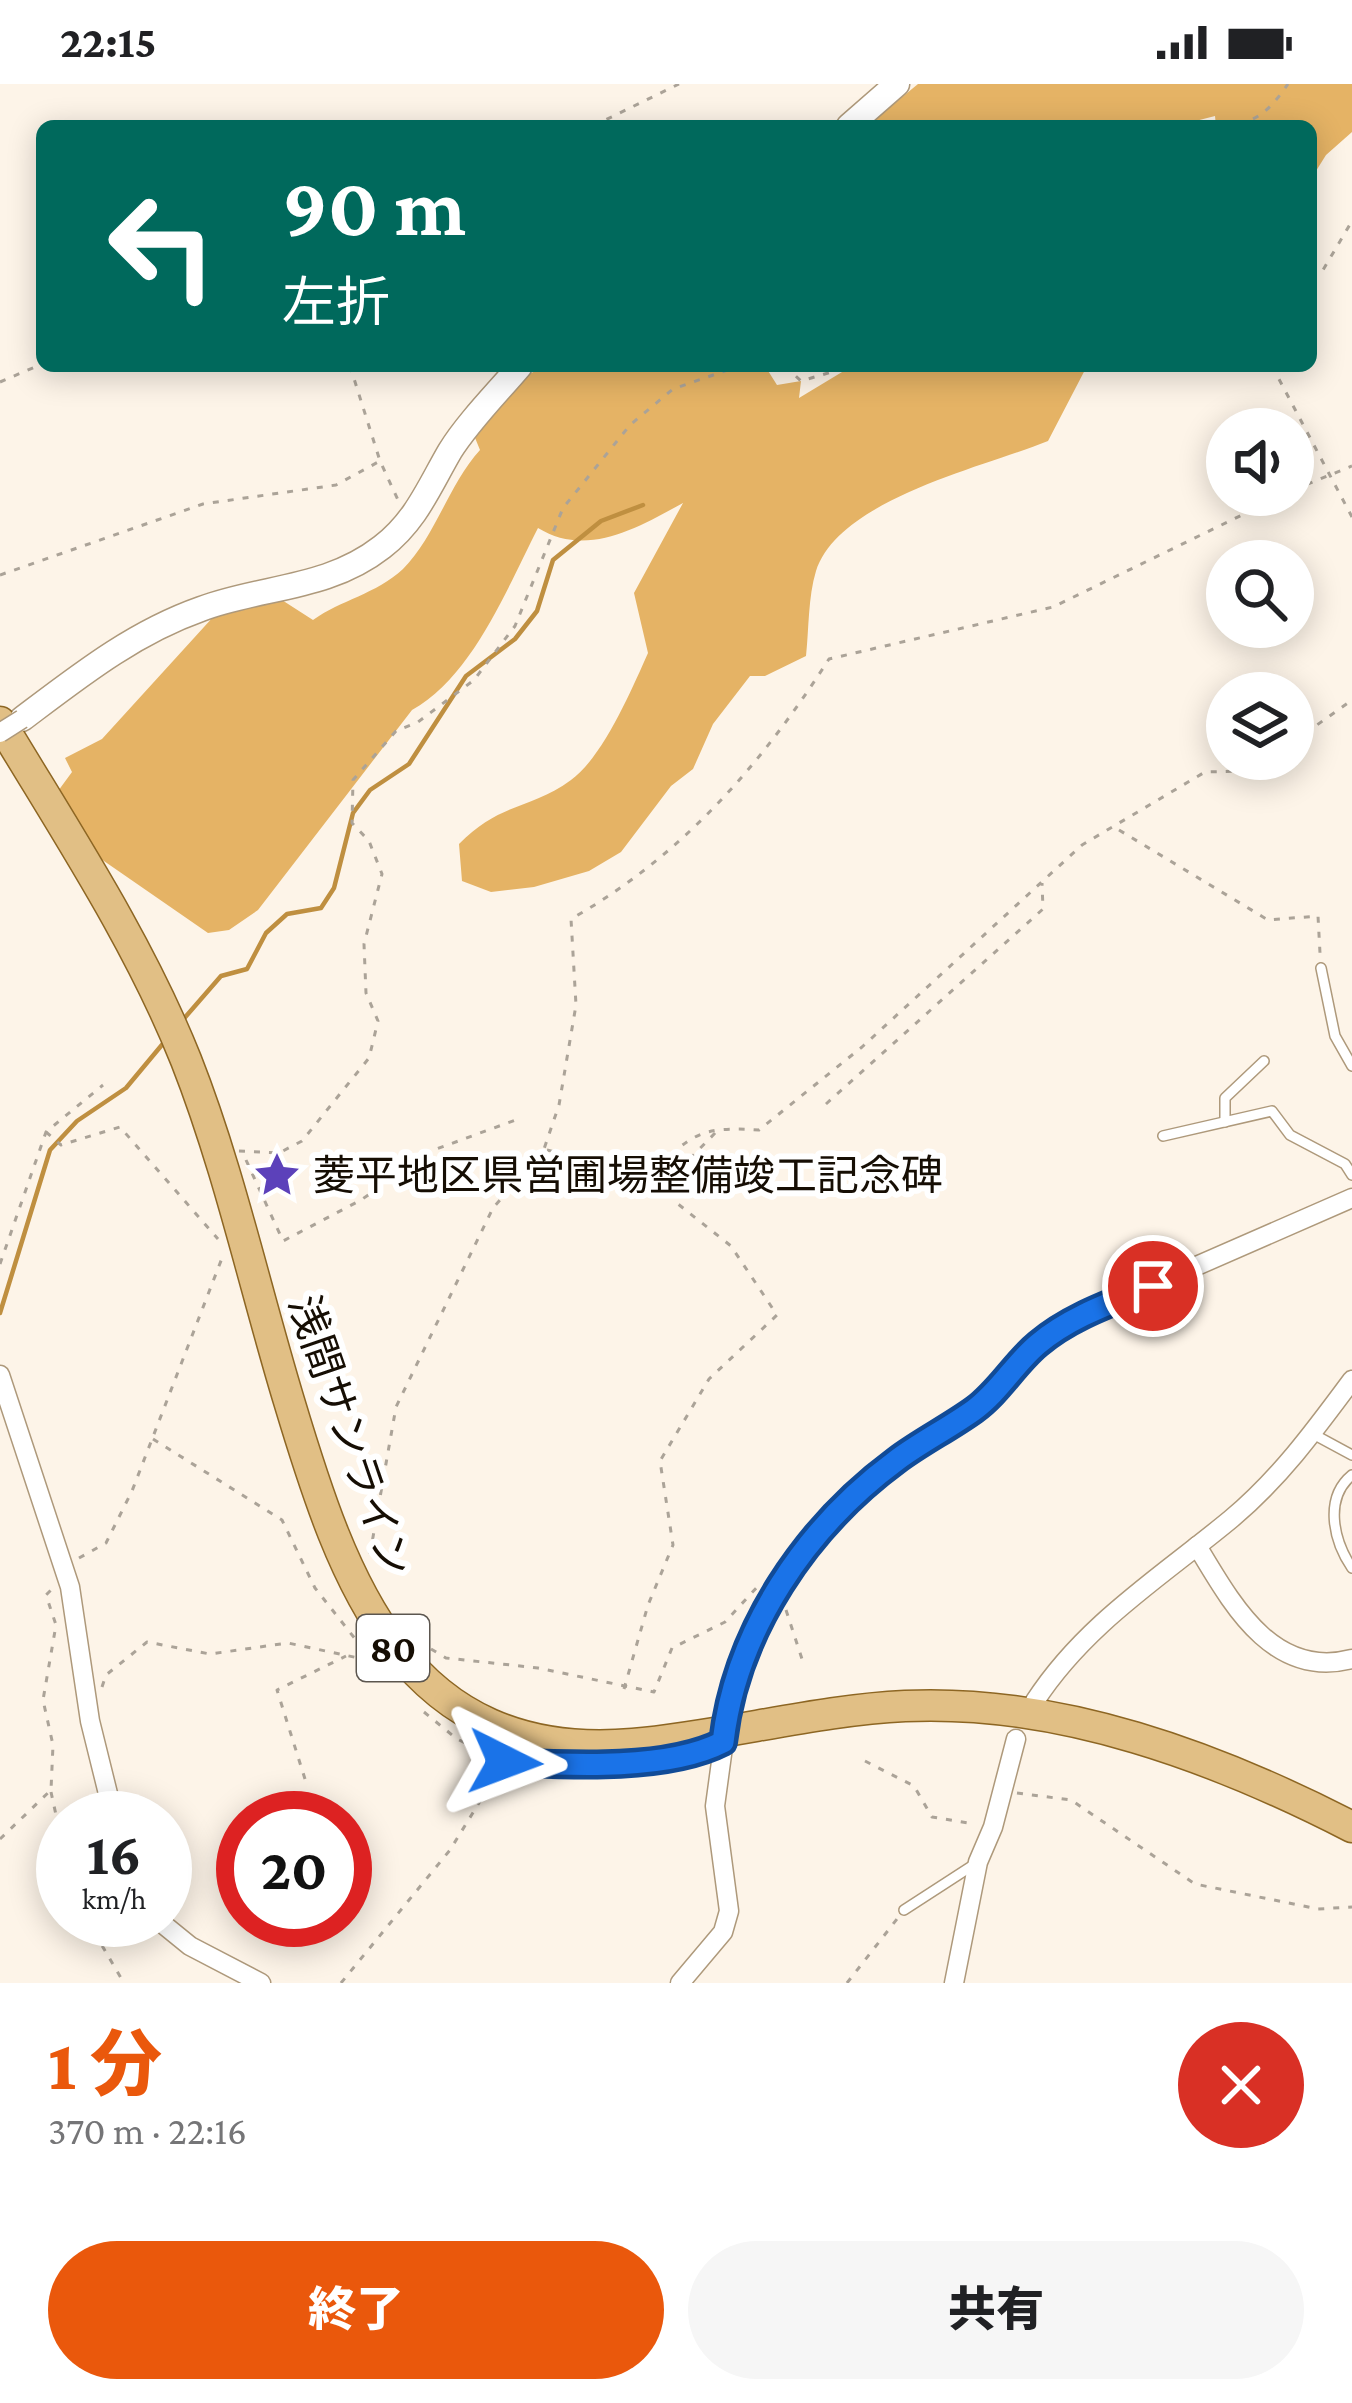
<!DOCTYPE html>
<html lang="ja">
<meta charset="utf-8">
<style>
body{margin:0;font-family:"Crimson Pro","Noto Sans JP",serif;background:#f6f6f6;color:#202124;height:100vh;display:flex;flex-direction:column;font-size:45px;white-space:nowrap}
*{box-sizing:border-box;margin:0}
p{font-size:39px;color:#757577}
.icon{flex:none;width:66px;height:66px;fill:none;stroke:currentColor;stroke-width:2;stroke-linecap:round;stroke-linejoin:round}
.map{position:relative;height:1899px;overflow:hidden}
.drawer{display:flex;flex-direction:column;background:#fff;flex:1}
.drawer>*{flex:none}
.hud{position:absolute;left:36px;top:36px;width:1281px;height:252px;border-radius:18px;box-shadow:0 6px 30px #0003;background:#00695c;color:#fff;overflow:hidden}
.tools{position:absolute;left:1206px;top:324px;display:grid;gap:24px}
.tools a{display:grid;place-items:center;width:108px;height:108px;border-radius:50%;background:#fff;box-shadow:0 6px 30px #0003;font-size:60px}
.speed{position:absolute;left:36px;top:1707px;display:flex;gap:24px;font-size:60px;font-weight:700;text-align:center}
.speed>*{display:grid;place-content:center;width:156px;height:156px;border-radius:50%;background:#fff;box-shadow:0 6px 30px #0003;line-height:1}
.speed small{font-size:30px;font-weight:400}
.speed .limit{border:18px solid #d22;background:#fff;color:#111}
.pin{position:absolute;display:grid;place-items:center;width:102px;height:102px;color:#fff;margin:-51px;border:6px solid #fff;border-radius:50%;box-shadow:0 3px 12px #0007}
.me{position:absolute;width:132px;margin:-66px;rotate:93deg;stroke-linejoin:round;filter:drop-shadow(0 0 9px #0008)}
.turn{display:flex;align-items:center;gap:42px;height:252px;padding:0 48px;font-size:54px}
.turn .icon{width:156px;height:156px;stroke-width:2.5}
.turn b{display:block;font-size:84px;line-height:102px}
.round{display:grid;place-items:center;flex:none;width:126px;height:126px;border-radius:63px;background:#f6f6f6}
.head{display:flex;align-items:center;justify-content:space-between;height:204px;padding:0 48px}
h1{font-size:72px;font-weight:800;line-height:90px;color:#ea580c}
.cta{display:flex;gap:24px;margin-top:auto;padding:24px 48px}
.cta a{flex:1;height:138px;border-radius:72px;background:#ea580c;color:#fff;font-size:48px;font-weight:800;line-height:138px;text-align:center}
.cta a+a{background:#f6f6f6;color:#202124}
.status{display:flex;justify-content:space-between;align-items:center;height:84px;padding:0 60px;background:#fff;direction:ltr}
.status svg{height:33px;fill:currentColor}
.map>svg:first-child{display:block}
.forest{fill:#e5b365}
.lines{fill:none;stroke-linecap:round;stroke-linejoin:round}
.stream{stroke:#bf8f40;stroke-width:4.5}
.service-casing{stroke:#ae997b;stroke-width:12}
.minor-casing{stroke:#ae997b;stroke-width:21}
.tertiary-casing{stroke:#ae997b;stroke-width:27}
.primary-casing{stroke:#8d6623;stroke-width:33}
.path{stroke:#aba398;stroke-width:3;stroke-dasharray:6 9;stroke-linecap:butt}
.service{stroke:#fff;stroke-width:9}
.minor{stroke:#fff;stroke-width:18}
.tertiary{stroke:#fff;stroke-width:24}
.primary{stroke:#e1bf85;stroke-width:30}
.minor-bridge-casing{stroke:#ae997b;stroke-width:21;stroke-linecap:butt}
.minor-bridge{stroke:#fff;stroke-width:18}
.route-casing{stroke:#114b97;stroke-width:30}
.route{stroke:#1a73e8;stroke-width:21}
.labels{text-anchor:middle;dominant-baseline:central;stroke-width:12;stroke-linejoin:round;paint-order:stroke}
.shield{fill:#fff;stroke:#5c564f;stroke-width:3}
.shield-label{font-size:39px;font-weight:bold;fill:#160e04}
.poi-label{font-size:42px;fill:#160e04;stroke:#fff;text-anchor:start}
.street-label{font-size:42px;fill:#160e04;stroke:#fff}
</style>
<div class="status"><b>22:15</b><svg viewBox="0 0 49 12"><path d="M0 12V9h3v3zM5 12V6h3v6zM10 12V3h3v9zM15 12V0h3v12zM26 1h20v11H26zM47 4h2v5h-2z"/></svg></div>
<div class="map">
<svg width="1352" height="1899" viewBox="0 0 1352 1899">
<rect width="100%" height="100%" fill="#fdf4e8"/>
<g class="forest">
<polygon points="918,0 1352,0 1352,48 1326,71 1311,95 1311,42 1216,42 1215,32 1176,42 867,42"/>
<path d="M545 282H765L777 301 801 297 799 314 852 282H1087L1048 357C984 383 839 415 816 487 808 513 809 545 806 572L765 592H750L713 640 693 685 671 702 621 768 589 787 534 803 491 808 462 797 459 760C500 718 532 725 571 696 603 673 632 605 648 569L634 509 683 419C637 444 587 474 538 444 507 504 473 592 412 626L258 826 229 846 208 849 75 757 50 718 72 688 65 674 102 655 214 532 271 509 313 536C341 516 376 510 403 485 435 453 449 400 480 366L471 344 498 306Z"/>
</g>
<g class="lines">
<g class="stream">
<polyline points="181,938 221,892 247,885 266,849 287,830 321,824 334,804 353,729 370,706 409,680 466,592 515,555 537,527 553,476 601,437 643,421"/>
<polyline points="0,1229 50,1066 77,1037 126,1004 166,956"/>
</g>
<defs>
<g id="service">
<polyline points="1321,884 1335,952 1352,982"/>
<polyline points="1225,1038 1225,1014 1264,977"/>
<polyline points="1163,1052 1272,1027 1290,1051 1345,1080 1352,1091"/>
<polyline points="1313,1350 1352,1371"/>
<path d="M1352 1391C1324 1414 1333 1456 1352 1484"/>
<path d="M505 1678C564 1681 666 1687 719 1660"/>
<polyline points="904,1826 975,1780"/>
</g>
<g id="minor">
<polyline points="0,1291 70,1503 90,1637 114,1734"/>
<path d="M1197 1462C1231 1518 1272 1596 1352 1575"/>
<path d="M1035 1617C1085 1540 1161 1493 1231 1435 1279 1395 1315 1346 1352 1296"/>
<polyline points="158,1836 190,1862 261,1899"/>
<polyline points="680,1899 723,1848 729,1827 715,1722 732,1597 785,1491 836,1429 895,1377 978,1323 1038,1260 1073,1236 1352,1114"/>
<polyline points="954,1899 978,1778 993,1743 1016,1655"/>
</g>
<g id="tertiary">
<polyline points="849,42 897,0"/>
<path d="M22 635C79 592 133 549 201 525 262 502 327 506 382 463 416 437 429 403 450 367 468 338 498 308 520 282"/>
</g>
<path id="primary" d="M0 638C66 748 138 856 186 976 229 1085 255 1205 289 1317 343 1497 404 1680 633 1660 723 1652 818 1626 905 1622 1060 1615 1216 1673 1352 1743"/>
</defs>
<use href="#service" class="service-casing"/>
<use href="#minor" class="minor-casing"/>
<use href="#tertiary" class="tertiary-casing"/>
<use href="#primary" class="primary-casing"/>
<g class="path">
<polyline points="593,42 679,0"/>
<path d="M1224 42C1257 39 1269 27 1288 0"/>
<polyline points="1311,194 1323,186 1352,137"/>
<polyline points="350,282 380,377"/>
<polyline points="785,282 801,297 852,282"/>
<polyline points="1272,282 1352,433"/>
<polyline points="0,298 42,280"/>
<polyline points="1293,406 1352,382"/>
<polyline points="0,491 203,420 336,401 380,377 398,416"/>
<polyline points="1293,658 1352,616"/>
<polyline points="1119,746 1268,836 1318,832 1320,869"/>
<polyline points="826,1020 1043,825 1042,799"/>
<polyline points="46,1048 61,1061 120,1043 218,1155"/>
<path d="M547 1066 650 1091C692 1050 699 1042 759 1046L862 963 1082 761 1205 688 1245 687 1274 675"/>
<polyline points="239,1067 279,1069 302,1057 369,974 378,937 366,909 364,860 382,790 369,757 352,739 353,696 396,647 418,638 474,596 515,542 563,424 630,341 673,305 739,282"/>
<polyline points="246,1076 283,1157 361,1116 431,1067 521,1034"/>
<polyline points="0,1180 46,1048 103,1001"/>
<polyline points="153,1355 282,1436 315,1504 371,1575"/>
<path d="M370 1470 396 1323 493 1124 544 1065 559 1021 576 921 571 835C682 772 761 681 829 575L1053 523 1283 411"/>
<polyline points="79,1474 106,1459 132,1407 224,1169"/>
<polyline points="786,1526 802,1575"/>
<polyline points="431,1565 446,1574 538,1584 654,1608 672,1564 725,1538 759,1501"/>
<polyline points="102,1603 106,1591 147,1558 210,1570 288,1559 368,1576"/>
<polyline points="624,1605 648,1521 673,1461 660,1377 709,1295 777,1231 731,1162 678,1120 672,1093 719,1045"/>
<polyline points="424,1628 457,1655 491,1671"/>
<polyline points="865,1677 914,1702 932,1733 974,1740"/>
<polyline points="305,1695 277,1606 346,1572"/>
<polyline points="51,1708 63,1763"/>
<polyline points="1017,1709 1071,1716 1195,1800 1318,1825 1352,1823"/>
<polyline points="0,1755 51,1706 53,1661 43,1616 56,1541 46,1511 52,1505"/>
<polyline points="87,1836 124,1899"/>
<polyline points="341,1899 450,1766 498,1688"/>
<polyline points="847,1899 897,1835"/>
</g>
<use href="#service" class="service"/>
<use href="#minor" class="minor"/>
<use href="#tertiary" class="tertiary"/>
<use href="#primary" class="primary"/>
<defs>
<polyline id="minor-bridge" points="0,649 22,635"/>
</defs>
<use href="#minor-bridge" class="minor-bridge-casing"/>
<use href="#minor-bridge" class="minor-bridge"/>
</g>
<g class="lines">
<defs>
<path id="route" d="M505 1678C567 1681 667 1687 723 1658 736 1546 806 1443 897 1376 921 1358 949 1344 974 1326 999 1308 1015 1279 1038 1260 1071 1232 1114 1218 1153 1202"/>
</defs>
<use href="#route" class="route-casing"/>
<use href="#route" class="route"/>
</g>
<defs>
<symbol id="sight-bare" viewBox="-9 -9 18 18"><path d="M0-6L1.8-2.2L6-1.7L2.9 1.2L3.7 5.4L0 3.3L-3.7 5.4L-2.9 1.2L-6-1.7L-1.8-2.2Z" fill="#5c41ba" stroke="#fff" stroke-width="2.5" paint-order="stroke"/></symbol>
</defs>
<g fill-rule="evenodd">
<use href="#sight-bare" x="244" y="1058" width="66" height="66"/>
</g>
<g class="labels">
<rect class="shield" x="357" y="1531" width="72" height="66" rx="9"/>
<g class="shield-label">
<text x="393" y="1564">80</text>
</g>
<g class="poi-label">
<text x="313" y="1091">菱平地区県営圃場整備竣工記念碑</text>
</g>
<g class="street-label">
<text transform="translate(350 1352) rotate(71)">浅間サンライン</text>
</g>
</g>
</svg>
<div class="tools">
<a><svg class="icon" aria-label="sound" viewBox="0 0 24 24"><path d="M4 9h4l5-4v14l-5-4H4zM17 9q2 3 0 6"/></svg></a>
<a><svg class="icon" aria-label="search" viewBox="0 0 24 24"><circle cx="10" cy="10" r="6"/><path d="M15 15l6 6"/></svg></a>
<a><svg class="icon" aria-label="layers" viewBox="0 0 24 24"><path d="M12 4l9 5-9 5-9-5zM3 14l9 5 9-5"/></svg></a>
</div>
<div class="speed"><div>16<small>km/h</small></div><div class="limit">20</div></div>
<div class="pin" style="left:1153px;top:1202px;background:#d93025"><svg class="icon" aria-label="arrive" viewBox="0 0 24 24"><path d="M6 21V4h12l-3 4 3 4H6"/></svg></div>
<svg class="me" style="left:505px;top:1678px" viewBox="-20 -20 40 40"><path d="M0-17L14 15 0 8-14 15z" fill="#1a73e8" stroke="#fff" stroke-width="4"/></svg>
<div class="hud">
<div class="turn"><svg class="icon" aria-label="left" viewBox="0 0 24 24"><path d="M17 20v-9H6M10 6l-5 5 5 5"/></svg><div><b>90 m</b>左折</div></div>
</div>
</div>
<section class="drawer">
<div class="head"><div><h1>1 分</h1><p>370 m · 22:16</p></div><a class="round" style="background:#d93025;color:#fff"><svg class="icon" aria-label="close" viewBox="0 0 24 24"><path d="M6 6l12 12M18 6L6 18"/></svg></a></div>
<div class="cta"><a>終了</a><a>共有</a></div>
</section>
